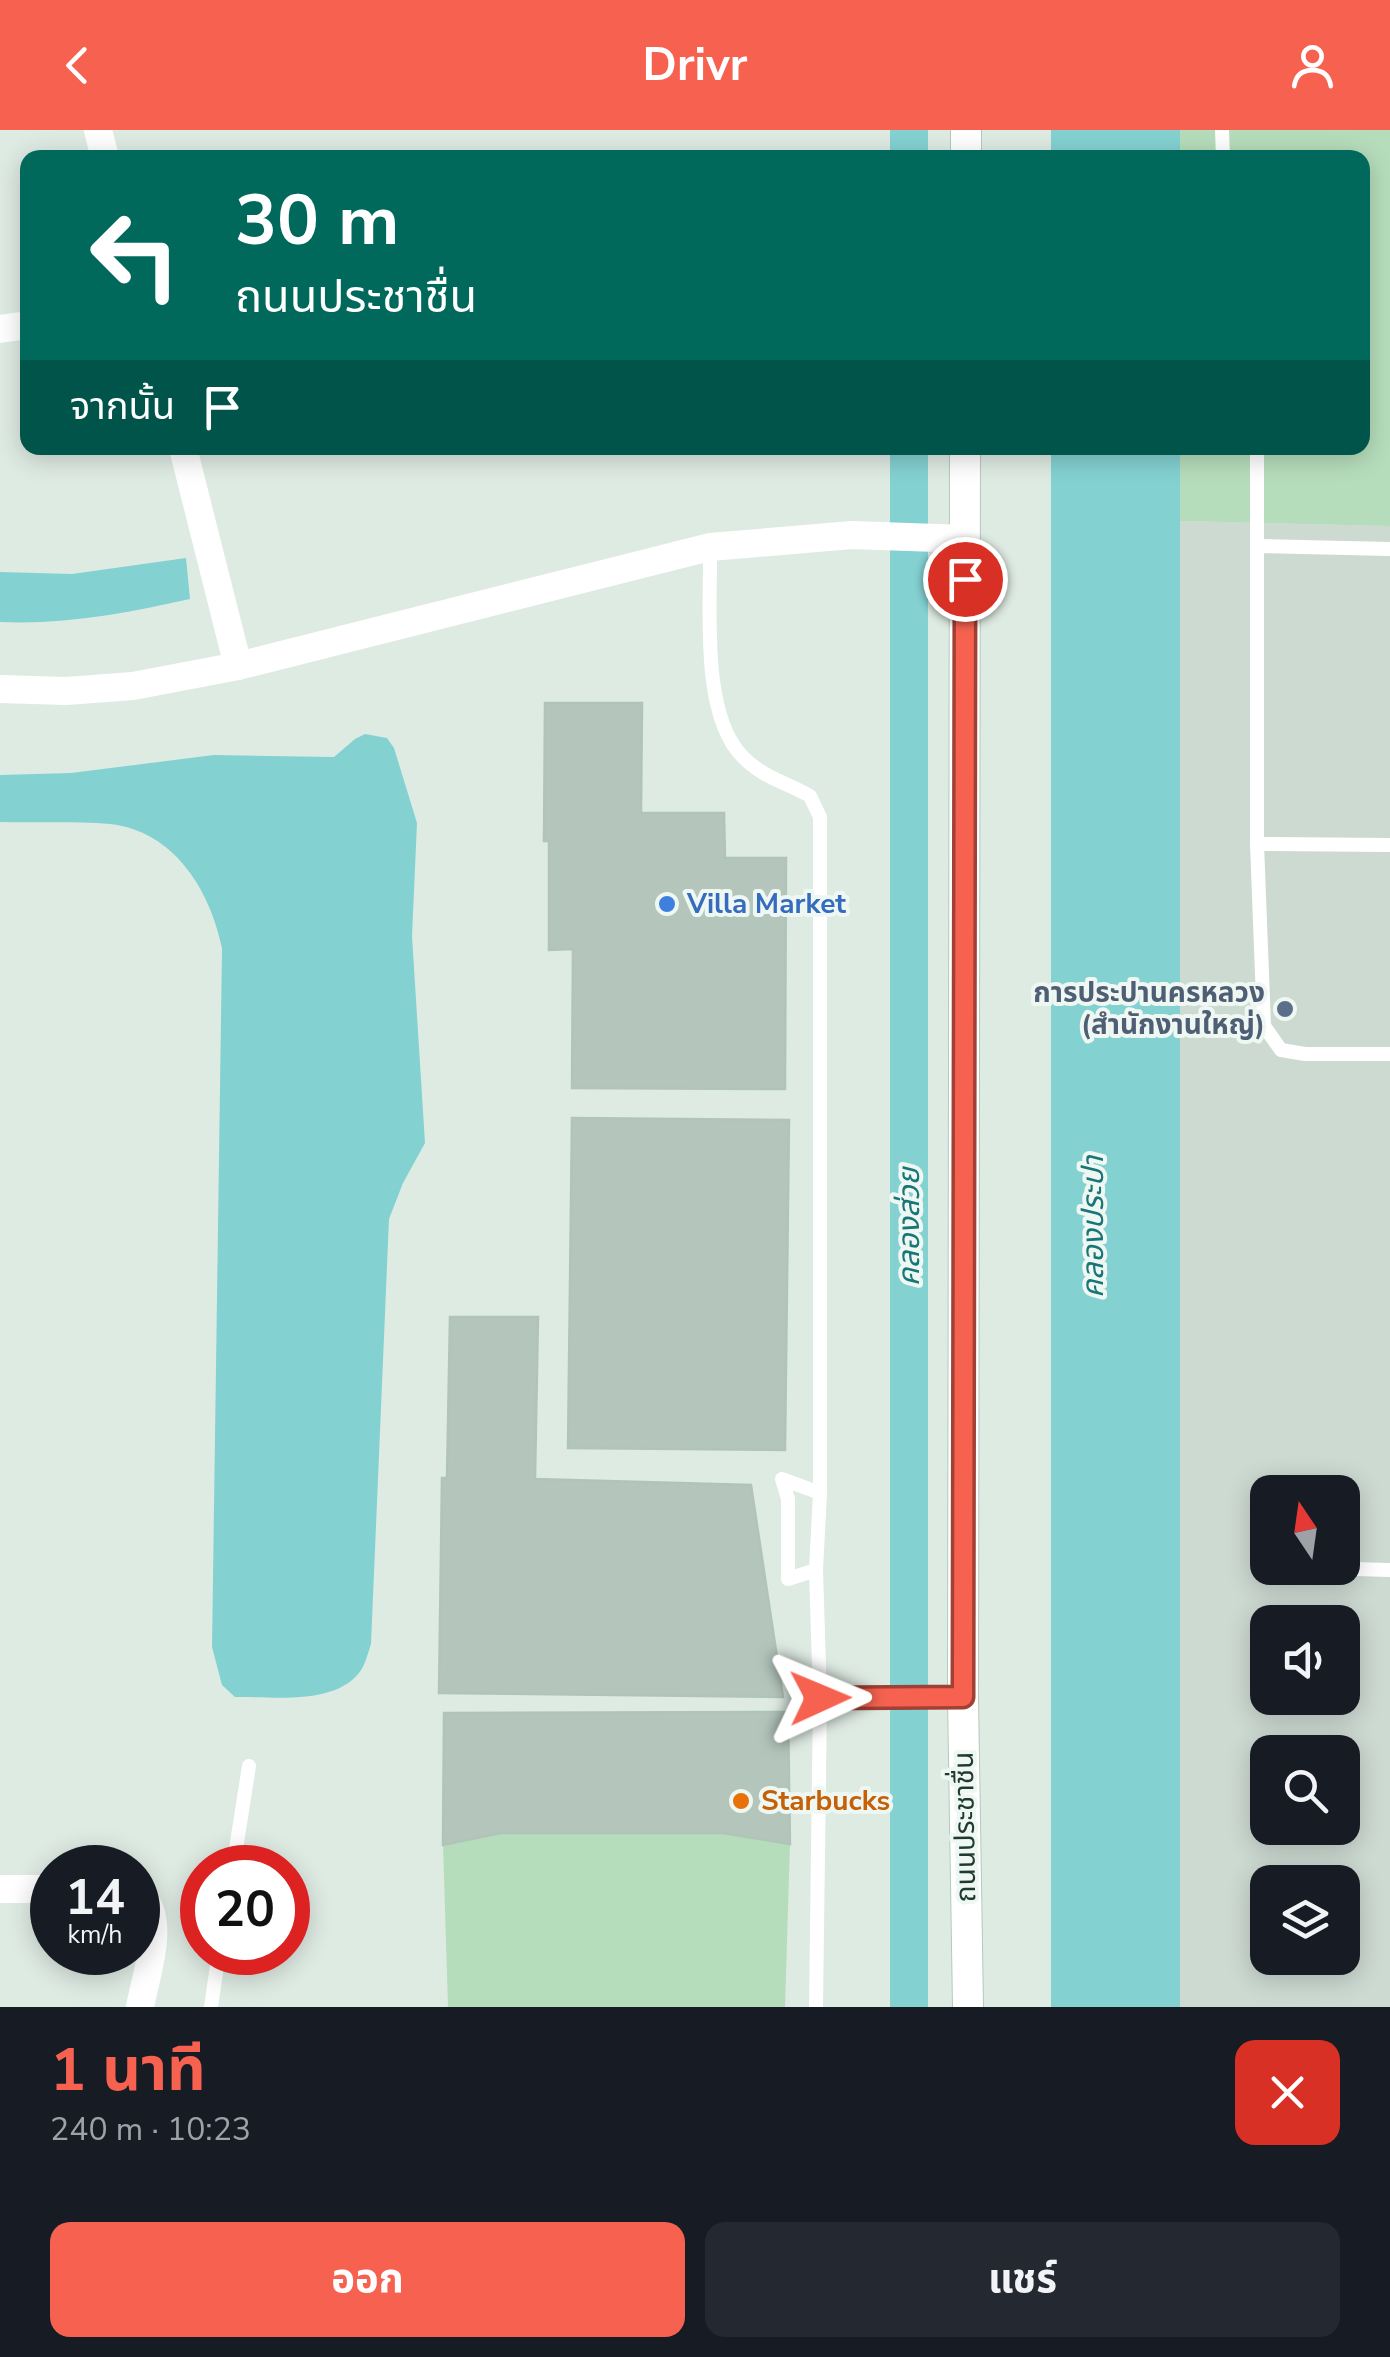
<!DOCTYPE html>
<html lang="th">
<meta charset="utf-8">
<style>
body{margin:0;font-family:"Nunito Sans","Noto Sans Thai",sans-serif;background:#242831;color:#f1f3f6;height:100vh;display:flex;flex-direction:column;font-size:38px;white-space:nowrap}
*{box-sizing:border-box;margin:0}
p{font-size:32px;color:#9ea1a6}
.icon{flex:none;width:55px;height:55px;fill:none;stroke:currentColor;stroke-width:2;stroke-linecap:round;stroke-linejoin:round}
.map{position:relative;height:1877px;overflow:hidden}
.panel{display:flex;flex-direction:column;background:#171b24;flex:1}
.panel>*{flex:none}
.guide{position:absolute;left:20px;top:20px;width:1350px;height:305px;border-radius:20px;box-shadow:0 5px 25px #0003;background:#00695c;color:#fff;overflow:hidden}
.needle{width:65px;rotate:347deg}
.buttons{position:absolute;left:1250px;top:1345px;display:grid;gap:20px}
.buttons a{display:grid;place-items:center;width:110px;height:110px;border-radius:20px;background:#171b24;box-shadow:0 5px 25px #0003;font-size:50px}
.speed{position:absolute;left:30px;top:1715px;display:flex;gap:20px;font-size:50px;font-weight:700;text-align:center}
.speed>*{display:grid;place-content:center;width:130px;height:130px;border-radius:50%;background:#171b24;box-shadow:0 5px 25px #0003;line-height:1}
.speed small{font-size:25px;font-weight:400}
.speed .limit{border:15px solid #d22;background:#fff;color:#111}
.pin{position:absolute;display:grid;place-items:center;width:85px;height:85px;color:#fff;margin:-42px;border:5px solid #fff;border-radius:50%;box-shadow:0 2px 10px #0007}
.me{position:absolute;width:110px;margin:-55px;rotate:89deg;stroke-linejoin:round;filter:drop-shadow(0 0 8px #0008)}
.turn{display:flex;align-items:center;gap:35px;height:210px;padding:0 50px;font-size:45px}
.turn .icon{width:130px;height:130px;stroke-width:2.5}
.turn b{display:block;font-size:70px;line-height:85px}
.then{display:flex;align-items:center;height:95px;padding:0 50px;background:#0003;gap:20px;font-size:38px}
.round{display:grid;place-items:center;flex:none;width:105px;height:105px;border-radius:20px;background:#242831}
.overview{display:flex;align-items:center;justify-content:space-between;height:170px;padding:0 50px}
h1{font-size:60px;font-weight:700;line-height:75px;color:#f76250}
.action{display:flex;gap:20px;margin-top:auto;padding:20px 50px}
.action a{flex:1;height:115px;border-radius:20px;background:#f76250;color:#fff;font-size:40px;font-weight:700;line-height:115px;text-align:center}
.action a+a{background:#242831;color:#f1f3f6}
header{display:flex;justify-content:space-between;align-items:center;height:130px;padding:0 50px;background:#f76250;color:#fff;font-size:45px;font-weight:700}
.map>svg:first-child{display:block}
.built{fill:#cddad2;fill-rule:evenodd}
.green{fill:#b6ddbb}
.water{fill:#84d1d2}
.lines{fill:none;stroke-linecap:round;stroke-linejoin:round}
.canal{stroke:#84d1d2;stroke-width:38}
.building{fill:#b4c5bc;stroke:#b1c4b9;stroke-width:2.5}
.secondary-casing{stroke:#b1cbbe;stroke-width:32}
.service{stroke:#fff;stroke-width:14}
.minor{stroke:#fff;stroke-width:28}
.secondary{stroke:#fff;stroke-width:30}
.route-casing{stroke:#a14034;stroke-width:25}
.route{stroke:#f76250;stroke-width:18}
.shop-dot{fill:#3f7fe0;stroke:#eff7f2;stroke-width:4}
.service-dot{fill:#5c6f8a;stroke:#eff7f2;stroke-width:4}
.food-dot{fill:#e8710a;stroke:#eff7f2;stroke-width:4}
.labels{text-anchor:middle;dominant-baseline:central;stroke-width:8;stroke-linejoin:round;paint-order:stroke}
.shop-label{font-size:28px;font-weight:bold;fill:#366cbe;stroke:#eff7f2;text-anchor:start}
.service-label{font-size:28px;font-weight:bold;fill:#4e5e75;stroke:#eff7f2;text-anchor:end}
.food-label{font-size:28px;font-weight:bold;fill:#c56008;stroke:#eff7f2;text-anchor:start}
.street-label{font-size:28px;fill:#1f3b2f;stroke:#eff7f2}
.water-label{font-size:30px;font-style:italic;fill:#187678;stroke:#eff7f2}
</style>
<header><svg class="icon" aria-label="back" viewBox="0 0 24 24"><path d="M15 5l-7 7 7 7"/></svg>Drivr<svg class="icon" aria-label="person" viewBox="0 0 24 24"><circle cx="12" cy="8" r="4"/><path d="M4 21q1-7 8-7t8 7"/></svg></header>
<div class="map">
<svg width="1390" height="1877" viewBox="0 0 1390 1877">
<rect width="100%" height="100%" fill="#deebe3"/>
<path class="built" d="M1180 391 1390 396V1877H1180ZM1268 1362H1342V1438H1268ZM1268 1492H1342V1568H1268ZM1268 1622H1342V1698H1268ZM1268 1752H1342V1828H1268Z"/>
<g class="green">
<polygon points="1180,0 1390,0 1390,396 1180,391 1180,318 1362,318 1362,28 1180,27"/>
<polygon points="501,1703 723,1703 790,1714 785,1877 448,1877 443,1715"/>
</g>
<g class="water">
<rect x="1051" y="0" width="129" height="27"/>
<rect x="1051" y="318" width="129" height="1559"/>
<path d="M186 428 190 469C127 483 65 495 0 492V442L72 444Z"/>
<path d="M365 604 387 608 394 618 417 693 412 806 425 1013 403 1053 389 1089 371 1514C368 1523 365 1536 359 1543 332 1576 272 1566 235 1567L222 1555 212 1517 222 818C210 760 174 701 110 694 74 691 36 693 0 692V645L71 643 214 625 334 627 355 609Z"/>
</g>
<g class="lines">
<g class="canal">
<polyline points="909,28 909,0"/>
<polyline points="909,1877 909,318"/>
</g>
</g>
<g class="building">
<polygon points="545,573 642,573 641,683 724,683 725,728 786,728 785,959 572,958 573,819 549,820 549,711 544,711"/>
<polygon points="572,988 789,990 785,1320 568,1318"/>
<polygon points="450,1187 538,1187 535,1349 751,1355 783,1567 439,1563 442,1348 447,1348"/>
<polygon points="788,1582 790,1714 723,1703 501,1703 443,1715 444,1583"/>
</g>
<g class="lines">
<defs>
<g id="secondary">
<polyline points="966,28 966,0"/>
<polyline points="965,318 963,1567 968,1877"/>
</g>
</defs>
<use href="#secondary" class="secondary-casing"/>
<g class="service">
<polyline points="1222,0 1223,28"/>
<polyline points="1257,318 1257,714 1264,896 1281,920 1305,924 1390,924"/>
<polyline points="1257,416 1390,419"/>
<path d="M710 417C711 475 700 585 743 627 762 647 787 653 810 666L820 687V1363L816 1440 820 1568 816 1877"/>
<polyline points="1257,714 1390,715"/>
<polyline points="1319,1438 1390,1440"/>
<polyline points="816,1440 788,1449 788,1369 782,1349 820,1363"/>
<polyline points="820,1568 963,1567"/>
<polyline points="233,1738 249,1636"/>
<polyline points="211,1877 219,1822"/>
</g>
<g class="minor">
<polyline points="98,0 105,28"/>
<polyline points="0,199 28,195"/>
<polyline points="183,318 238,536"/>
<polyline points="0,559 66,561 133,556 238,536 710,417 852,405 965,409"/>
<polyline points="0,1759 52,1759"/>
<path d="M138 1763C168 1788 146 1843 140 1877"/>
</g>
<use href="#secondary" class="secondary"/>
</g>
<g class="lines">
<defs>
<polyline id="route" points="820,1568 963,1567 965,449"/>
</defs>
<use href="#route" class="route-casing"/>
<use href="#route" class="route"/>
</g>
<circle class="shop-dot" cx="667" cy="774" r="10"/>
<circle class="service-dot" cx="1285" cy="879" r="10"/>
<circle class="food-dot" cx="741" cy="1671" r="10"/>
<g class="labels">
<g class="shop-label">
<text x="687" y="774">Villa Market</text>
</g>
<g class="service-label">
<text x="1265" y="863">การประปานครหลวง<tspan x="1265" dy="32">(สำนักงานใหญ่)</tspan></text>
</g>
<g class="food-label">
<text x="761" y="1671">Starbucks</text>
</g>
<g class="street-label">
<text transform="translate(965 1697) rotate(-91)">ถนนประชาชื่น</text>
</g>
<g class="water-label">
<text transform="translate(909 1097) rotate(-90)">คลองส่วย</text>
<text transform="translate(1093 1097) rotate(-90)">คลองประปา</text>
</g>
</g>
</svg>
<div class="buttons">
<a><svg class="needle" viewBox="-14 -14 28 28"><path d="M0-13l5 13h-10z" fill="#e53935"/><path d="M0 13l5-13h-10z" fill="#9ea1a6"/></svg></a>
<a><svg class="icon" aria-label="sound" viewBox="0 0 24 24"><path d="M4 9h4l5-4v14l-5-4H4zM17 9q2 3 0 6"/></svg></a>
<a><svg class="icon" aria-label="search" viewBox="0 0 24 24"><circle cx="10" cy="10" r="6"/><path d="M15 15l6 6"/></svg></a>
<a><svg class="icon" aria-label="layers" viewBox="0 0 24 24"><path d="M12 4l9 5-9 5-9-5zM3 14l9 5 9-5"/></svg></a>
</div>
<div class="speed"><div>14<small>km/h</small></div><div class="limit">20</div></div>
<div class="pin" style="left:965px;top:449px;background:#d93025"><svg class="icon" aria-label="arrive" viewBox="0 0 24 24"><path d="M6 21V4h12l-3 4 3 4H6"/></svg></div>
<svg class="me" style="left:820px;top:1568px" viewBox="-20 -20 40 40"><path d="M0-17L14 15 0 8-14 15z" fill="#f76250" stroke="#fff" stroke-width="4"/></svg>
<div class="guide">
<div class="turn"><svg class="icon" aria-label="left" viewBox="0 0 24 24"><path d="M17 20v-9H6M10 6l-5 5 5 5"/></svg><div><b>30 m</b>ถนนประชาชื่น</div></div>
<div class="then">จากนั้น<svg class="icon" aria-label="arrive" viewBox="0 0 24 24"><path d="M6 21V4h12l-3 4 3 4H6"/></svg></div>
</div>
</div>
<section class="panel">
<div class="overview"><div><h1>1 นาที</h1><p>240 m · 10:23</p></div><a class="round" style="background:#d93025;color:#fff"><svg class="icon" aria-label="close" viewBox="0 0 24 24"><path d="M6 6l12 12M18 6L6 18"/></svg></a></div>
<div class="action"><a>ออก</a><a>แชร์</a></div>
</section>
